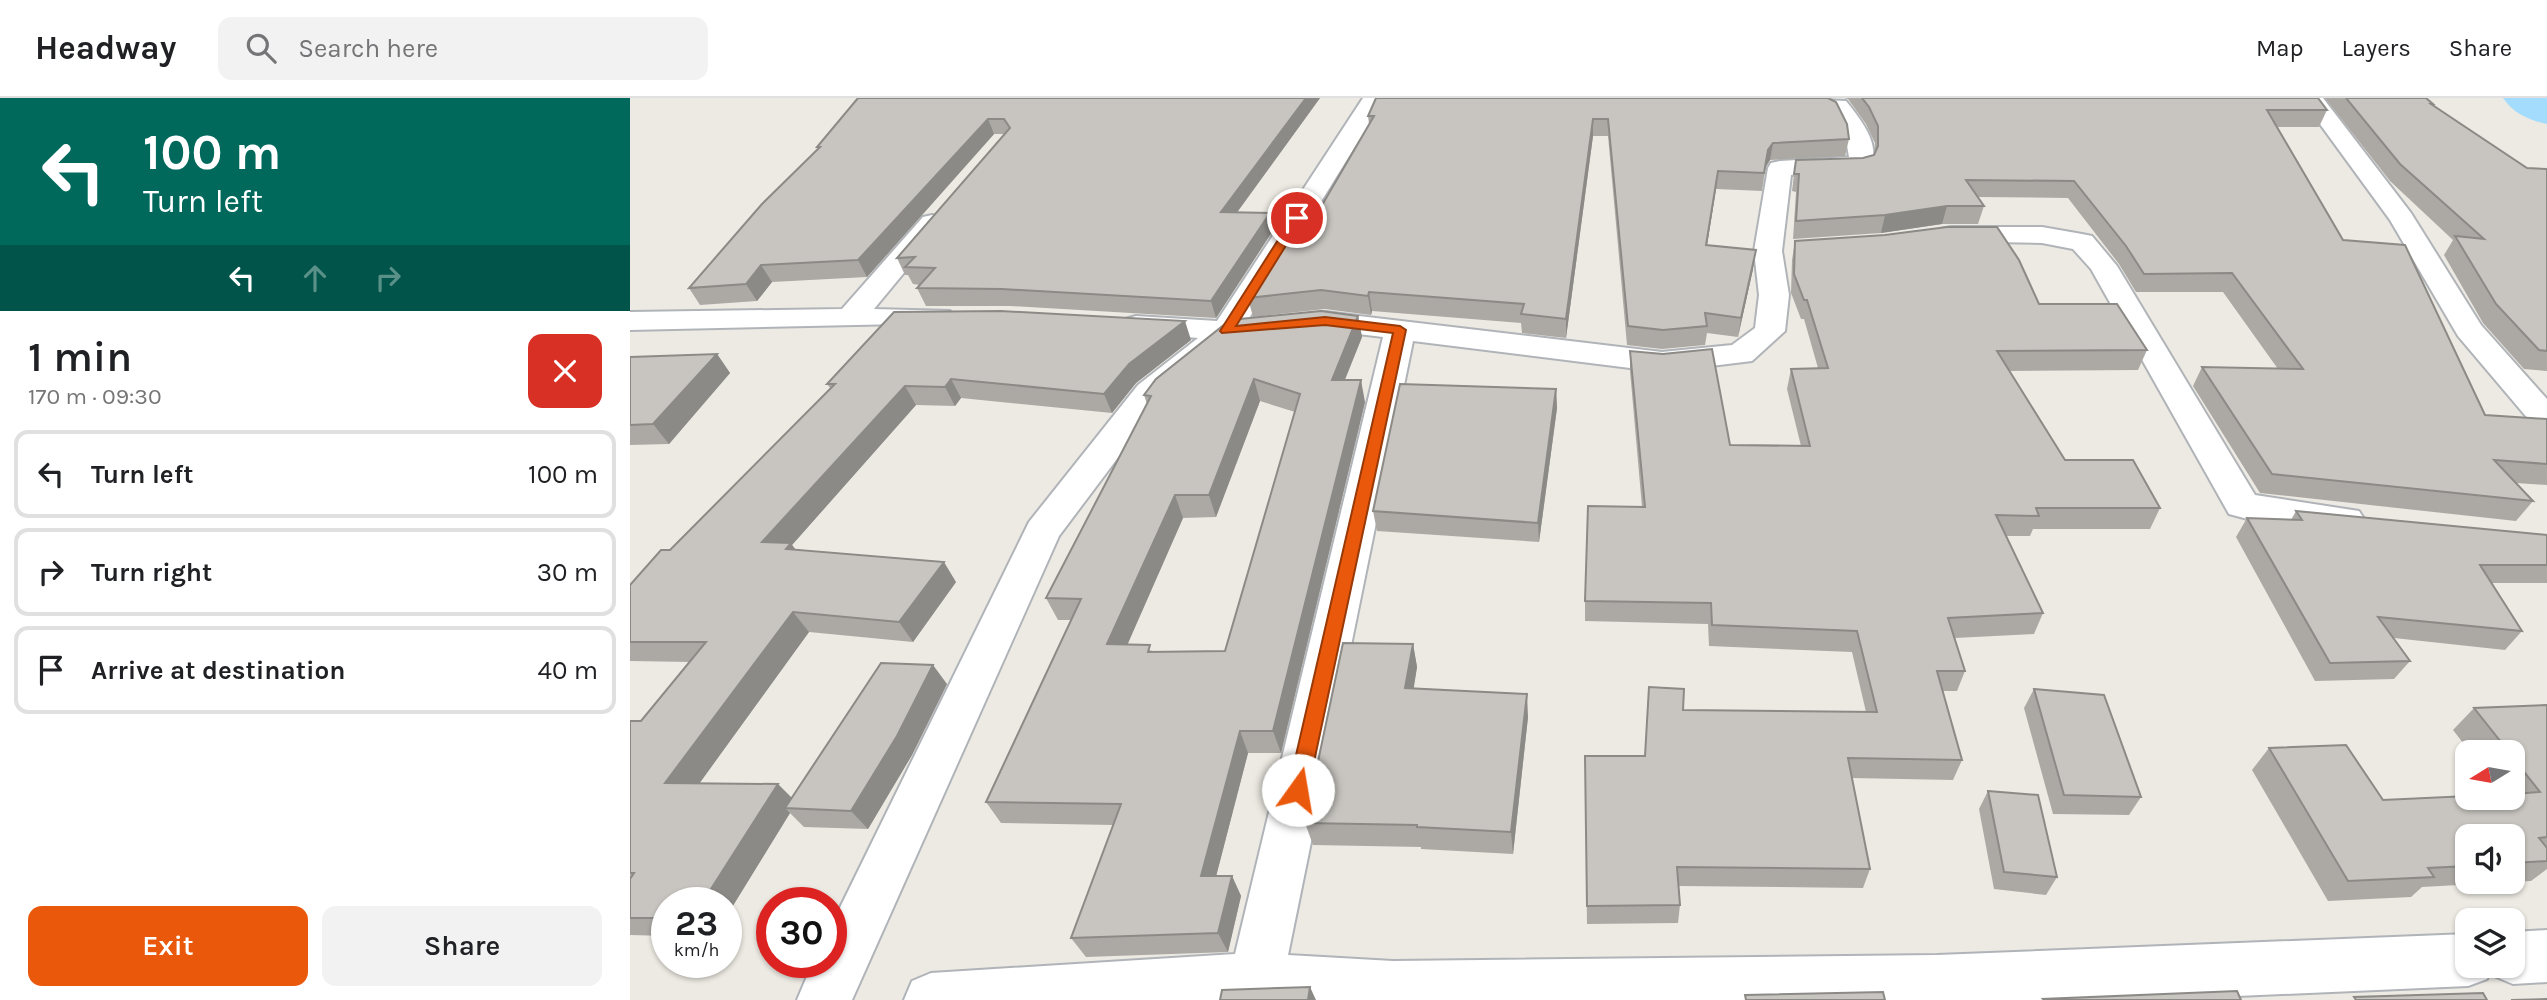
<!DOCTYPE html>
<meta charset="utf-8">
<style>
body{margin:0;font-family:Karla,sans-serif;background:#f2f2f2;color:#202124;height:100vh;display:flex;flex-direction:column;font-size:26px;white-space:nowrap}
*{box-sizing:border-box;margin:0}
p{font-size:23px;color:#757577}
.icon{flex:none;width:38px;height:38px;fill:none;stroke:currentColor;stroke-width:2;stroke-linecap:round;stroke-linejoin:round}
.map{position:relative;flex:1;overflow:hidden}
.panel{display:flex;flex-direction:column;background:#fff;width:630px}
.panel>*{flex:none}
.guide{background:#00695c;color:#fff;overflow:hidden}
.needle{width:46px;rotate:259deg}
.buttons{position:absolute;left:1825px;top:642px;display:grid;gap:14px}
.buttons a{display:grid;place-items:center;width:70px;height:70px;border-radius:14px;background:#fff;box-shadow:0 2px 5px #0004;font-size:35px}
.speed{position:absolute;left:21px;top:789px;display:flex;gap:14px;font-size:35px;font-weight:700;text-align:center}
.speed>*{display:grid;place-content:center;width:91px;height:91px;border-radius:50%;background:#fff;box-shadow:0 2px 5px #0004;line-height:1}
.speed small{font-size:18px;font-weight:400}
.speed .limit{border:10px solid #d22;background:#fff;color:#111}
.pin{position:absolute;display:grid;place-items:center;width:60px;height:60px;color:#fff;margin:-30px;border:4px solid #fff;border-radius:50%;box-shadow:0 2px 7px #0007}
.me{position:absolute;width:77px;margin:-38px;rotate:13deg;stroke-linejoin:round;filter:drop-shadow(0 0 5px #0008)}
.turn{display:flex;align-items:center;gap:24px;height:147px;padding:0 28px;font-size:32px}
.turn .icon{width:91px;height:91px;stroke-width:2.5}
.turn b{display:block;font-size:49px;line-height:60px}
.lanes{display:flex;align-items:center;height:66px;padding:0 28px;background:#0003;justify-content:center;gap:35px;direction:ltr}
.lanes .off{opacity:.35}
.round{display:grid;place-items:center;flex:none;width:74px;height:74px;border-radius:14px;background:#f2f2f2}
.head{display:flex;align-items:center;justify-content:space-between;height:119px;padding:0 28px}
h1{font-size:42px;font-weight:600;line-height:52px}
.cta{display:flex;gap:14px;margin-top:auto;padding:14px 28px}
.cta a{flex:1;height:80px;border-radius:14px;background:#ea580c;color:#fff;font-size:28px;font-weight:600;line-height:80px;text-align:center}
.cta a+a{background:#f2f2f2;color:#202124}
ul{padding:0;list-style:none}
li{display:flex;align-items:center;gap:21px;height:88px;margin:0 14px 10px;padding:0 14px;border:4px solid #e0e0e0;border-radius:14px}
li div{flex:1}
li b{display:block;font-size:26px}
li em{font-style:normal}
header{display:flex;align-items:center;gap:42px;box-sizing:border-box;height:98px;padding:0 35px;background:#fff;border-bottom:2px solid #e0e0e0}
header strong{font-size:33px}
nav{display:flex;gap:38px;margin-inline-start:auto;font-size:24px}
.search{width:490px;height:63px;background:#f2f2f2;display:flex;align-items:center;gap:18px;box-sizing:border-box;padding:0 24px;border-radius:14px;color:#757577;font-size:26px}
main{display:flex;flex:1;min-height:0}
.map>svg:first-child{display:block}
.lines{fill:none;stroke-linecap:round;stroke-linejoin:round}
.river{fill:#a3dcfd;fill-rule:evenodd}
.minor-casing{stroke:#b0b4b8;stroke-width:4}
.minor{fill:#fff;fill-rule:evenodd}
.wall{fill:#aca9a5;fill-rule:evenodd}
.shaded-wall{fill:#8c8a86}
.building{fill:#c8c5c0;stroke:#8c8a86;stroke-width:2;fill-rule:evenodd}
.route{fill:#ea580c;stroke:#983908;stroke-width:2}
</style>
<header>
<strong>Headway</strong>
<div class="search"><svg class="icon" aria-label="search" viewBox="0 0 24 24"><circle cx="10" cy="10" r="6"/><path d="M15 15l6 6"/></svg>Search here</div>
<nav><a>Map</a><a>Layers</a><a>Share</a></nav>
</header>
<main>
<section class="panel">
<div class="guide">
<div class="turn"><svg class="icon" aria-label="left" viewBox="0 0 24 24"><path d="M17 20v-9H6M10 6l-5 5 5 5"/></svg><div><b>100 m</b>Turn left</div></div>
<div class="lanes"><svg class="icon" aria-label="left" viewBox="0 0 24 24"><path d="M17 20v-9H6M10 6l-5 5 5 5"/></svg><svg class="icon off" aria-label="ahead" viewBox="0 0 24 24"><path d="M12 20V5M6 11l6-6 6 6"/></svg><svg class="icon off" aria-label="right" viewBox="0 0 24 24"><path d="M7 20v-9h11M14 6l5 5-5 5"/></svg></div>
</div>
<div class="head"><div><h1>1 min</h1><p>170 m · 09:30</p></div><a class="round" style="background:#d93025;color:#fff"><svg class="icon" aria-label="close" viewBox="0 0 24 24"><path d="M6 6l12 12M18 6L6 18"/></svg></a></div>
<ul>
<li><svg class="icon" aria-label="left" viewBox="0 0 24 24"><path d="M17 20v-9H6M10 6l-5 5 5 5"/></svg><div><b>Turn left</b></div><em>100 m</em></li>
<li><svg class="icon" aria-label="right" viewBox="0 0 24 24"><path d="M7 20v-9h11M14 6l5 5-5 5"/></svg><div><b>Turn right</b></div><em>30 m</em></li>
<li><svg class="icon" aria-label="arrive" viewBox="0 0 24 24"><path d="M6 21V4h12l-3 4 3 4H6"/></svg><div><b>Arrive at destination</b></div><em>40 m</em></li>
</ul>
<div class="cta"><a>Exit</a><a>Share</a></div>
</section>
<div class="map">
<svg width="1917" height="902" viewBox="0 0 1917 902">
<rect width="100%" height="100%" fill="#edeae3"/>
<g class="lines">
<path class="river" d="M1873 0H1917V26C1899 22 1884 16 1873 0Z"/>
<defs>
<g id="minor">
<path d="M733 0H755L618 222 695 214 1032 254 1102 247 1125 230 1129 197 1124 153 1138 70 1141 65 1150 63 1219 59 1215 36 1201 14 1148 10 1145 5 1148 0 1216 3C1231 22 1254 49 1238 73L1229 75 1161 77 1152 153 1159 197 1155 233 1122 263 1032 274 783 243 658 857 763 863 1307 857 1838 836V868H1883V834L1917 832V884L1883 886 1864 878 1861 871 1857 881 1838 888 1517 902H274L282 883 301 875 605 856 753 239 695 232 605 241 532 301 429 438 222 902H167L183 864H201V828L399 424 508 287 568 240 495 233 491 227 495 221 506 218 587 223Z"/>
<polygon points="1671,0 1693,0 1781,115 1851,227 1917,301 1917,332 1905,329 1828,238 1760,122"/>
<polygon points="302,117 311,119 315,125 244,211 320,213 324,219 320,225 0,232 0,214 212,211 293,119"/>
<path d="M1321 129H1412L1452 136 1462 138 1487 168 1625 397 1729 413 1735 422 1729 431C1693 441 1635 426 1599 416L1461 171 1443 151 1412 145 1311 143 1307 137 1311 131Z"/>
</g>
</defs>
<use href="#minor" class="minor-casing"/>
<use href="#minor" class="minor"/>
</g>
<g class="wall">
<polygon points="228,0 690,0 607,114 644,131 586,220 380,208 296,208 287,190 290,187 283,186 278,177 275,177 267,160 374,36 364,36 237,179 142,184 127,203 70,207 59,190 188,51 187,49"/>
<polygon points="746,0 1219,41 1215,58 1140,62 1135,70 1132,93 1086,91 1077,147 1123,171 1108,239 1077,235 1075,247 1032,251 997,247 978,38 963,38 936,240 892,235 891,225 742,213 741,217 695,211 623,219 618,200 688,114 739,26 738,18"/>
<polygon points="1214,0 1688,0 1697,12 1689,29 1646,29 1713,142 1855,317 1917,321 1917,387 1886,385 1903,403 1886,423 1630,395 1563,288 1572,269 1648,271 1593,194 1506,194 1489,166 1438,100 1348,99 1354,108 1348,126 1312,126 1251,135 1163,141 1166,94 1162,93 1166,62 1233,60 1244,57 1245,55 1245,45 1236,26 1218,1"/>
<polygon points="1695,0 1796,0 1803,6 1803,7 1897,70 1917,71 1917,273 1894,271 1853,225 1814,157 1823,142 1760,83"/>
<polygon points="1165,143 1409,206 1517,252 1508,272 1379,273 1435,362 1530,410 1520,431 1403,431 1400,438 1376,438 1413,515 1404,536 1325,540 1335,573 1327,593 1313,593 1332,662 1323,682 1222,680 1240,771 1233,790 1049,788 1050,807 1048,825 957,826 955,658 1015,658 1053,612 1236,614 1222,554 1079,548 1078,526 955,523 955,503 1012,409 1000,273 1000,253 1100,347 1171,348 1157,291 1161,271 1188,270 1174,221 1171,221 1161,195 1162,162"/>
<path d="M728 218 732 239 715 282 735 304 651 655H618L586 778H602L611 798 598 854 456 859 441 840 484 727 371 725 356 704 441 522H428L416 500 517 306 514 297ZM630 303 665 314 595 553H523L497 547 553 420 586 419Z"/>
<polygon points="561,242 506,285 482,315 331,300 325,308 286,307 162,447 166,452 326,484 283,544 179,534 69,685 162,700 317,586 282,657 238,731 174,729 160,715 96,819 96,805 37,805 37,838 0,837 0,623 11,623 60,564 0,563 0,487 40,452 201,291 197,286"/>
<polygon points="87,256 100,275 39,346 0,347 0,259"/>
<polygon points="926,291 927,310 909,444 747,433 743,413"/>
<polygon points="1666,413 1917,437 1917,485 1862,485 1892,533 1875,552 1764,540 1780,563 1764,581 1685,583 1606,439 1617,420 1661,422"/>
<polygon points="783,546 787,569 783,591 898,619 883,756 791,751 791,749 683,747 675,725"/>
<polygon points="1404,591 1511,699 1499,717 1423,716 1394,610"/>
<path d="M1917 607V771L1901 783 1792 789 1781 799 1698 803 1622 672 1639 650 1753 702 1883 700V654H1840L1823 632 1844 610ZM1838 738H1883V784H1838Z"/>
<polygon points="1358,693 1427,779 1416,797 1364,791 1349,711"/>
</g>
<g class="shaded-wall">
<polygon points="676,0 690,0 595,131 591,114"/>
<polygon points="358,21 364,36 237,179 228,162"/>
<polygon points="963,21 963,38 936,240 936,221"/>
<polygon points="1143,45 1140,62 1135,70 1132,93 1138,52"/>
<polygon points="1088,73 1086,91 1074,166 1076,147"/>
<polygon points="1317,108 1312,126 1251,135 1255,117"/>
<polygon points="640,115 644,131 586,220 581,203"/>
<polygon points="1126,152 1123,171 1108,239 1111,220"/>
<polygon points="131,167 142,184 127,203 116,186"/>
<polygon points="739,194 742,213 741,217 738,198"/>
<polygon points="728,218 732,239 706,303 702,282"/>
<polygon points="555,223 561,242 506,285 482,315 474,296 499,266"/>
<polygon points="87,256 100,275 39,346 23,326"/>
<polygon points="321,281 331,300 325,308 315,289"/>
<polygon points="624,281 630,303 586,419 579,397"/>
<polygon points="731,282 735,304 651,655 643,633"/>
<polygon points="275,288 286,307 162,447 176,465 132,444"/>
<polygon points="926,291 927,310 909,444 908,425"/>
<polygon points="545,397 553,420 488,568 477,546"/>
<polygon points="314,464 326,484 283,544 269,524"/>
<polygon points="163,514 179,534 56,704 35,685"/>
<polygon points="783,546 787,569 780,614 775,590"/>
<polygon points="303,567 317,586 282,657 238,731 221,713"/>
<polygon points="897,596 898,619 883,756 881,734"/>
<polygon points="610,633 618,655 581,798 571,778"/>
<polygon points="148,686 166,704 155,710 160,715 96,819 96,805 72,805"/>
<polygon points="602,778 611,798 598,854 588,835"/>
<polygon points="680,889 686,902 678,902"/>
</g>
<g class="building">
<polygon points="228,0 676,0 591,114 640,115 581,203 372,191 287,190 305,170 275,169 285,159 267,160 380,30 374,21 358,21 228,162 131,167 116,186 59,190 132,106 190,49 187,49"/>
<polygon points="746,0 1198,0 1206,4 1217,26 1219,41 1143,45 1138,52 1134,75 1088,73 1076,147 1126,152 1111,220 1075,215 1077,228 1033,232 998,228 978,21 963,21 936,221 891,216 894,206 739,194 738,198 691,192 618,200 673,114 688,114 744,18 738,18"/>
<polygon points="1232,0 1688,0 1697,12 1637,12 1713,142 1775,147 1855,317 1917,321 1917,366 1864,362 1903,403 1642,376 1572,269 1673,271 1602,175 1514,176 1496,148 1444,83 1336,82 1354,108 1317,108 1255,117 1166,123 1169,76 1164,76 1166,62 1233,60 1244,57 1248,48 1248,28 1239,9"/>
<polygon points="1716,0 1796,0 1803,6 1801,6 1897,70 1917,71 1917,253 1909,252 1866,206 1825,138 1854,141 1770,66"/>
<polygon points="1317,129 1367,129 1389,162 1409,206 1487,206 1517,252 1367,253 1435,362 1503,362 1530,410 1406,410 1409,418 1366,417 1413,515 1318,520 1335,573 1307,573 1332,662 1218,660 1240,771 1047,769 1050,807 957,808 955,658 1015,658 1019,589 1054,591 1053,612 1247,614 1227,533 1082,527 1081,505 955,503 958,408 1015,409 1000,253 1033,256 1082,251 1100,347 1180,348 1161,271 1198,270 1177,202 1174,202 1164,176 1165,143 1255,137"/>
<polygon points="371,213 555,223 499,266 474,296 321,281 315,289 275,288 132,444 161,445 156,451 314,464 269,524 163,514 35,685 148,686 72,805 37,805 37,820 0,820 0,781 4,775 0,775 0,623 11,623 76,544 0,544 0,487 31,452 40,452 205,286 197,286 264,214"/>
<path d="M691 213 728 218 702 282H731L643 633H610L571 778H602L588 835 441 840 491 706 356 704 451 501 416 500 521 298 514 297 526 281 600 222ZM624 281 670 296 595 553 518 554 520 547 477 546 545 397H579Z"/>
<polygon points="87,256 23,326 0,327 0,259"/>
<polygon points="770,286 926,291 908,425 743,413"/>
<polygon points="1666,413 1917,437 1917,467 1850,467 1892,533 1748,519 1780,563 1700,565 1617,420 1672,422"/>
<polygon points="713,545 783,546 775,590 897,596 881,734 787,729 787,727 675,725"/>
<polygon points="251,565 303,567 267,638 221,713 155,710"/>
<polygon points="1404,591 1474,597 1511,699 1434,697"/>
<polygon points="1917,607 1917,739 1909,740 1917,750 1917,763 1883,765 1883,738 1838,738 1838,768 1798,770 1804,779 1718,783 1639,650 1716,647 1753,702 1838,698 1838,700 1883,700 1883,696 1910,694 1883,660 1883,654 1879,654 1844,610"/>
<polygon points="1358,693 1408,697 1427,779 1374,774"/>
<polygon points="680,889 678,902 590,902 592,892"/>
<polygon points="1607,893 1611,902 1414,902 1413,901"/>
<polygon points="1253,894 1255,902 1116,902 1115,897"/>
<polygon points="1853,895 1857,902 1726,902 1724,899"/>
<polygon points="1917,901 1917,902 1881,902"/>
</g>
<polygon class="route" points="667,116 673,120 606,228 695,219 770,228 776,232 678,692 675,698 668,701 661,698 658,692 763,235 695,227 592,235 590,233 662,120"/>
</svg>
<div class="buttons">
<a><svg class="needle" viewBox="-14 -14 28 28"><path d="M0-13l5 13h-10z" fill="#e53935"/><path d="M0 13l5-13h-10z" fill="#757577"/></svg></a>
<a><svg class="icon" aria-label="sound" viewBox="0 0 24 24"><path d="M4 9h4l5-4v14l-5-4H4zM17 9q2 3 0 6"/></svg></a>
<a><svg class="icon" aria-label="layers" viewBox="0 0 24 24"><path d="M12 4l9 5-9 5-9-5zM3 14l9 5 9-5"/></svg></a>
</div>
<div class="speed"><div>23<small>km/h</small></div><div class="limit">30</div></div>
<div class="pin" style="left:667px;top:120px;background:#d93025"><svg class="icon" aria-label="arrive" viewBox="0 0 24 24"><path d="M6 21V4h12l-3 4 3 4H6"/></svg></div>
<svg class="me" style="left:668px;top:692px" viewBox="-20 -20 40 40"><circle r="19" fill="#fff"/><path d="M0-13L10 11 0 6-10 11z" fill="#ea580c"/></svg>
</div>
</main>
